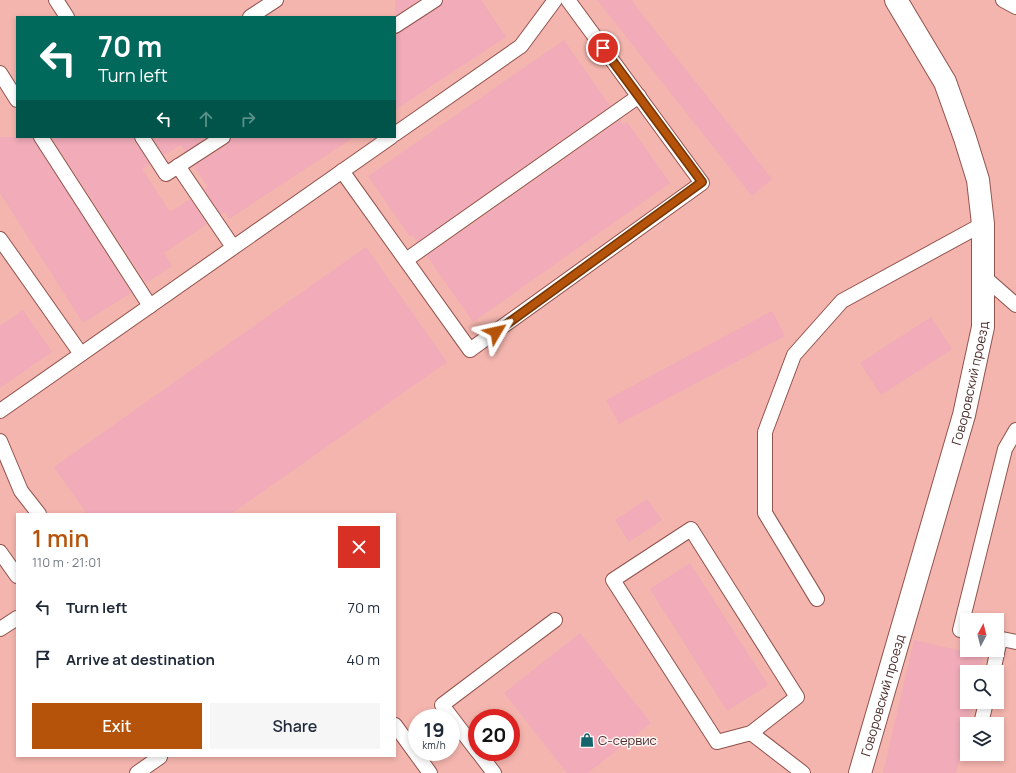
<!DOCTYPE html>
<meta charset="utf-8">
<style>
body{margin:0;font-family:Manrope,sans-serif;background:#f6f6f7;color:#1f2937;height:100vh;display:flex;flex-direction:column;font-size:15px;white-space:nowrap}
*{box-sizing:border-box;margin:0}
p{font-size:13px;color:#747a83}
.icon{flex:none;width:22px;height:22px;fill:none;stroke:currentColor;stroke-width:2;stroke-linecap:round;stroke-linejoin:round}
.map{position:relative;flex:1;overflow:hidden}
.sheet{position:absolute;left:16px;top:513px;width:380px;height:244px;display:flex;flex-direction:column;background:#fff;border-radius:0px;box-shadow:0 2px 6px #0003}
.sheet>*{flex:none}
.hud{position:absolute;left:16px;top:16px;width:380px;height:122px;border-radius:0px;box-shadow:0 2px 6px #0003;background:#00695c;color:#fff;overflow:hidden}
.needle{width:26px;rotate:7deg}
.controls{position:absolute;left:960px;top:613px;display:grid;gap:8px}
.controls a{display:grid;place-items:center;width:44px;height:44px;border-radius:0px;background:#fff;box-shadow:0 2px 6px #0003;font-size:20px}
.speed{position:absolute;left:408px;top:709px;display:flex;gap:8px;font-size:20px;font-weight:700;text-align:center}
.speed>*{display:grid;place-content:center;width:52px;height:52px;border-radius:50%;background:#fff;box-shadow:0 2px 6px #0003;line-height:1}
.speed small{font-size:10px;font-weight:400}
.speed .limit{border:6px solid #d22;background:#fff;color:#111}
.pin{position:absolute;display:grid;place-items:center;width:34px;height:34px;color:#fff;margin:-17px;border:2px solid #fff;border-radius:50%;box-shadow:0 1px 4px #0007}
.me{position:absolute;width:44px;margin:-22px;rotate:54deg;stroke-linejoin:round;filter:drop-shadow(0 0 3px #0008)}
.turn{display:flex;align-items:center;gap:14px;height:84px;padding:0 16px;font-size:18px}
.turn .icon{width:52px;height:52px;stroke-width:2.5}
.turn b{display:block;font-size:28px;line-height:34px}
.lanes{display:flex;align-items:center;height:38px;padding:0 16px;background:#0003;justify-content:center;gap:20px;direction:ltr}
.lanes .off{opacity:.35}
.round{display:grid;place-items:center;flex:none;width:42px;height:42px;border-radius:0px;background:#f6f6f7}
.head{display:flex;align-items:center;justify-content:space-between;height:68px;padding:0 16px}
h1{font-size:24px;font-weight:600;line-height:30px;color:#b45309}
.button{display:flex;gap:8px;margin-top:auto;padding:8px 16px}
.button a{flex:1;height:46px;border-radius:0px;background:#b45309;color:#fff;font-size:16px;font-weight:600;line-height:46px;text-align:center}
.button a+a{background:#f6f6f7;color:#1f2937}
ul{padding:0;list-style:none}
li{display:flex;align-items:center;gap:12px;height:52px;padding:0 16px}
li div{flex:1}
li b{display:block;font-size:15px}
li em{font-style:normal}
.map>svg:first-child{display:block}
.built{fill:#f4b5ae;fill-rule:evenodd}
.building{fill:#f1abb9}
.lines{fill:none;stroke-linecap:round;stroke-linejoin:round}
.service-casing{stroke:#91534d;stroke-width:16}
.minor-casing{stroke:#91534d;stroke-width:24}
.service{stroke:#fff;stroke-width:14}
.minor{stroke:#fff;stroke-width:22}
.route-casing{stroke:#753606;stroke-width:10}
.route{stroke:#b45309;stroke-width:7}
.labels{text-anchor:middle;dominant-baseline:central;stroke-width:3;stroke-linejoin:round;paint-order:stroke}
.street-label{font-size:13px;fill:#4b2f2c;stroke:#fcf4f3}
.poi-label{font-size:13px;fill:#4b2f2c;stroke:#fcf4f3;text-anchor:start}
</style>
<div class="map">
<svg width="1016" height="773" viewBox="0 0 1016 773">
<rect width="100%" height="100%" fill="#ffc5be"/>
<path class="built" d="M0 0H1016V773H0ZM17 17H395V137H17ZM17 514H395V756H17ZM967 620H997V650H967ZM967 672H997V702H967ZM417 718H451V752H417ZM477 718H511V752H477ZM967 724H997V754H967Z"/>
<g class="building">
<polygon points="395,0 419,0 395,16"/>
<polygon points="443,0 481,0 506,37 395,110 395,34 440,7"/>
<polygon points="597,0 631,0 772,179 752,196"/>
<polygon points="564,40 610,106 417,242 412,235 410,237 368,176"/>
<polygon points="620,120 623,125 627,122 670,183 473,322 427,256"/>
<polygon points="0,137 33,137 131,293 83,323 0,193"/>
<polygon points="51,137 134,137 150,164 142,169 170,212 190,199 207,224 164,253 172,266 146,283"/>
<polygon points="152,137 207,137 185,152 181,145 164,155"/>
<polygon points="231,137 354,137 229,219 225,212 221,215 204,189 208,187 194,166 228,144"/>
<polygon points="366,247 447,362 231,514 87,514 54,467"/>
<polygon points="23,310 52,352 0,388 0,326"/>
<polygon points="772,311 785,336 619,424 606,400"/>
<polygon points="931,317 952,349 881,395 860,363"/>
<polygon points="647,499 662,520 629,542 615,520"/>
<polygon points="690,563 768,685 727,711 650,589"/>
<polygon points="580,633 651,723 588,773 567,773 504,693"/>
<polygon points="914,640 983,656 980,672 967,672 967,702 973,702 956,773 883,773"/>
</g>
<g class="lines">
<defs>
<g id="service">
<polyline points="56,0 67,17"/>
<polyline points="1003,0 1016,7"/>
<polyline points="250,17 276,0"/>
<polyline points="395,26 435,0"/>
<polyline points="0,73 17,100"/>
<polyline points="395,134 521,46 555,0"/>
<polyline points="41,137 150,306"/>
<polyline points="142,137 166,174 223,137"/>
<polyline points="178,166 233,247"/>
<polyline points="342,171 470,350 702,183 568,0"/>
<polyline points="0,239 81,354"/>
<polyline points="406,260 639,96"/>
<polyline points="983,276 1016,305"/>
<polyline points="0,411 391,137"/>
<polyline points="0,441 21,491 39,514"/>
<polygon points="691,529 797,697 751,733 717,742 613,580"/>
<polyline points="0,552 17,576"/>
<polyline points="817,599 765,513 765,432 794,355 842,301 983,224"/>
<polyline points="0,629 17,618"/>
<polyline points="967,631 960,630 1005,449 1016,430"/>
<polyline points="997,638 1016,642"/>
<polyline points="993,672 1000,639"/>
<polyline points="981,724 986,702"/>
<polyline points="395,725 430,773"/>
<polyline points="751,733 803,773"/>
<polyline points="477,751 442,705 555,620"/>
<polyline points="478,752 494,773"/>
<polyline points="137,773 160,757"/>
</g>
<g id="minor">
<path id="s1" d="M860 773 964 415 983 327V224L978 180 965 138 945 82 896 0"/>
</g>
</defs>
<use href="#service" class="service-casing"/>
<use href="#minor" class="minor-casing"/>
<use href="#service" class="service"/>
<use href="#minor" class="minor"/>
</g>
<g class="lines">
<defs>
<polyline id="route" points="496,332 702,182 603,48"/>
</defs>
<use href="#route" class="route-casing"/>
<use href="#route" class="route"/>
</g>
<defs>
<symbol id="shop-bare" viewBox="-9 -9 18 18"><path d="M-5-2.5h2.3a2.7 3.5 0 0 1 5.4 0H5L5.5 6h-11ZM-1.5-2.5h3a1.5 2.3 0 0 0-3 0Z" fill="#15636b" stroke="#fcf4f3" stroke-width="2.5" paint-order="stroke"/></symbol>
</defs>
<g fill-rule="evenodd">
<use href="#shop-bare" x="577" y="730" width="20" height="20"/>
</g>
<g class="labels">
<g class="street-label">
<text stroke="none"><textPath href="#s1" startOffset="405">Говоровский проезд</textPath></text>
<text stroke="none"><textPath href="#s1" startOffset="81">Говоровский проезд</textPath></text>
</g>
<g class="poi-label">
<text x="598" y="740">С-сервис</text>
</g>
</g>
</svg>
<div class="controls">
<a><svg class="needle" viewBox="-14 -14 28 28"><path d="M0-13l5 13h-10z" fill="#e53935"/><path d="M0 13l5-13h-10z" fill="#747a83"/></svg></a>
<a><svg class="icon" aria-label="search" viewBox="0 0 24 24"><circle cx="10" cy="10" r="6"/><path d="M15 15l6 6"/></svg></a>
<a><svg class="icon" aria-label="layers" viewBox="0 0 24 24"><path d="M12 4l9 5-9 5-9-5zM3 14l9 5 9-5"/></svg></a>
</div>
<div class="speed"><div>19<small>km/h</small></div><div class="limit">20</div></div>
<div class="pin" style="left:603px;top:48px;background:#d93025"><svg class="icon" aria-label="arrive" viewBox="0 0 24 24"><path d="M6 21V4h12l-3 4 3 4H6"/></svg></div>
<svg class="me" style="left:496px;top:332px" viewBox="-20 -20 40 40"><path d="M0-17L14 15 0 8-14 15z" fill="#b45309" stroke="#fff" stroke-width="4"/></svg>
<div class="hud">
<div class="turn"><svg class="icon" aria-label="left" viewBox="0 0 24 24"><path d="M17 20v-9H6M10 6l-5 5 5 5"/></svg><div><b>70 m</b>Turn left</div></div>
<div class="lanes"><svg class="icon" aria-label="left" viewBox="0 0 24 24"><path d="M17 20v-9H6M10 6l-5 5 5 5"/></svg><svg class="icon off" aria-label="ahead" viewBox="0 0 24 24"><path d="M12 20V5M6 11l6-6 6 6"/></svg><svg class="icon off" aria-label="right" viewBox="0 0 24 24"><path d="M7 20v-9h11M14 6l5 5-5 5"/></svg></div>
</div>
<section class="sheet">
<div class="head"><div><h1>1 min</h1><p>110 m · 21:01</p></div><a class="round" style="background:#d93025;color:#fff"><svg class="icon" aria-label="close" viewBox="0 0 24 24"><path d="M6 6l12 12M18 6L6 18"/></svg></a></div>
<ul>
<li><svg class="icon" aria-label="left" viewBox="0 0 24 24"><path d="M17 20v-9H6M10 6l-5 5 5 5"/></svg><div><b>Turn left</b></div><em>70 m</em></li>
<li><svg class="icon" aria-label="arrive" viewBox="0 0 24 24"><path d="M6 21V4h12l-3 4 3 4H6"/></svg><div><b>Arrive at destination</b></div><em>40 m</em></li>
</ul>
<div class="button"><a>Exit</a><a>Share</a></div>
</section>
</div>
